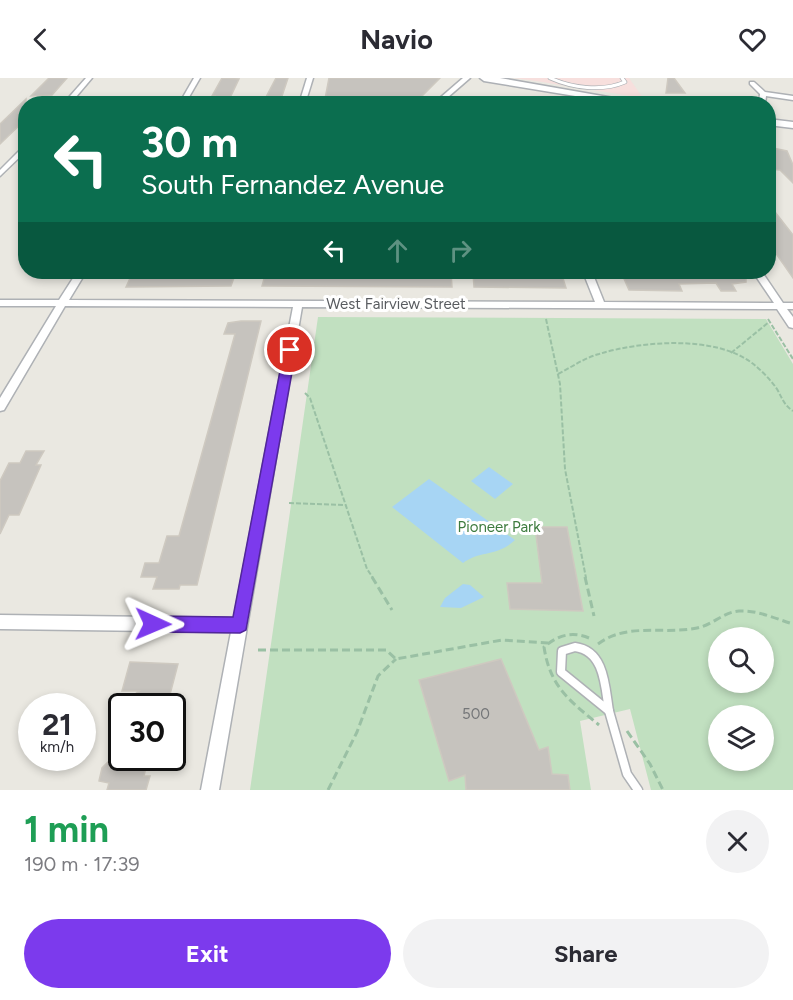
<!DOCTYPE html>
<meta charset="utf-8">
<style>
body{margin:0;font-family:Figtree,sans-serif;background:#f2f2f3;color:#2b2b33;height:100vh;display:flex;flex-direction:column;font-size:22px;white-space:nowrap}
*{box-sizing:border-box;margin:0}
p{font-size:20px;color:#7c7c81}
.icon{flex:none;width:33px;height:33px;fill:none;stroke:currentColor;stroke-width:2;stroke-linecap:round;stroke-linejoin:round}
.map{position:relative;height:712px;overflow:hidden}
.drawer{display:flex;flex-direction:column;background:#fff;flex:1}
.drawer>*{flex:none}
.hud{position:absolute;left:18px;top:18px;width:758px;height:183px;border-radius:24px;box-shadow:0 3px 9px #0003;background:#0b6e4f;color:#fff;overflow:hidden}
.fabs{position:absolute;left:708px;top:549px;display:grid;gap:12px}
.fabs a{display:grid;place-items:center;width:66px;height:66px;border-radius:50%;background:#fff;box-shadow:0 3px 9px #0003;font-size:30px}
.speed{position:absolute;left:18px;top:615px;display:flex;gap:12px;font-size:30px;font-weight:700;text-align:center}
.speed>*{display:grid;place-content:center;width:78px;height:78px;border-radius:50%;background:#fff;box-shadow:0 3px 9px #0003;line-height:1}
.speed small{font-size:15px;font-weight:400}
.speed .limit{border:3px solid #111;border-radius:9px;background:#fff;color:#111}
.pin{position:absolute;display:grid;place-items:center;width:51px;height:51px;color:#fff;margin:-26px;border:3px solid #fff;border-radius:50%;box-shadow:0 2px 6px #0007}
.me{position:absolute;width:66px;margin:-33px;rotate:91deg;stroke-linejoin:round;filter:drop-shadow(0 0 4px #0008)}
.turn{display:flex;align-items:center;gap:21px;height:126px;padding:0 24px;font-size:27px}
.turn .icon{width:78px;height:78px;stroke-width:2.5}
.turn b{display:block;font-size:42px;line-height:51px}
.lanes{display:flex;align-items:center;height:57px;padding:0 24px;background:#0003;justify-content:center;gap:30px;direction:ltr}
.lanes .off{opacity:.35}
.round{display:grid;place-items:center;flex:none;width:63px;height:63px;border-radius:32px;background:#f2f2f3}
.summary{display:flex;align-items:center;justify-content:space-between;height:102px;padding:0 24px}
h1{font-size:36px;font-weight:700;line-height:45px;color:#1e9e55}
.button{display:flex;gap:12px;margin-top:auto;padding:12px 24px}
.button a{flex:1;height:69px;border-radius:36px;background:#7c3aed;color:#fff;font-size:24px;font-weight:700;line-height:69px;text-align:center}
.button a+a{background:#f2f2f3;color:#2b2b33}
header{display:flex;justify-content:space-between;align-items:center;height:78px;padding:0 24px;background:#fff;font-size:27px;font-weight:700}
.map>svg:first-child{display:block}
.medical{fill:#f7dfdd}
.green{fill:#c1e0c0;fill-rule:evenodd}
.water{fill:#a7d5f4}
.building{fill:#c6c3be;stroke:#cec9c0;stroke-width:1.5}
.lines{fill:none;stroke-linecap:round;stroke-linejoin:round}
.lane-far1-casing{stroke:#aeb1b5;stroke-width:4.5}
.lane-casing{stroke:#aeb1b5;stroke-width:11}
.street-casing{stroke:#aeb1b5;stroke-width:3}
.secondary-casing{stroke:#adb0b5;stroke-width:3}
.path-far1{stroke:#9ac0a4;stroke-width:2;stroke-dasharray:5 2;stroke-linecap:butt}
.path{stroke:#9ac0a4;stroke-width:3;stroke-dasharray:8 4;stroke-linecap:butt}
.lane-far1{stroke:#fff;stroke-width:3}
.lane{stroke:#fff;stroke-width:8}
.street{fill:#fff;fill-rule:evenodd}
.secondary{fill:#fff;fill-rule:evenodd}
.route{fill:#7c3aed;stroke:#51269a;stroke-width:1.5}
.labels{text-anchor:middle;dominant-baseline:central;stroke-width:6;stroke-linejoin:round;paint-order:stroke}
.street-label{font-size:15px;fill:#595c60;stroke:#fff}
.park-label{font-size:15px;fill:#3d7b3e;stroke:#fff}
.near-number-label{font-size:15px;fill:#747678}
</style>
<header><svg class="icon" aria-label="back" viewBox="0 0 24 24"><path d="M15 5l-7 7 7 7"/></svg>Navio<svg class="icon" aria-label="heart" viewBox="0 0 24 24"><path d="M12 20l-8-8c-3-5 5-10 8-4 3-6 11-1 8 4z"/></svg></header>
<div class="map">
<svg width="793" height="712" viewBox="0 0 793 712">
<rect width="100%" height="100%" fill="#eae8e1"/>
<polygon class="medical" points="514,0 629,0 643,20 536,3"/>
<path class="green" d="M318 239 766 241 793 286V712H651L630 631 580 643 591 712H250ZM718 560H764V604H718ZM718 638H764V682H718Z"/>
<g class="water">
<polygon points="489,389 513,406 495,421 471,403"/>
<path d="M429 401 515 462C497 479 480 472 463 485L392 429Z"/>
<polygon points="463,506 470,507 484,519 461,530 440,529 445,520"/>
</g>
<g class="building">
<polygon points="49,0 67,0 52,17 31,18"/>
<polygon points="222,0 239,1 229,22 213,22 215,18 212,18"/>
<polygon points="276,0 288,0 281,21 265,21"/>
<polygon points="329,0 440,0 415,25 386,21 325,21"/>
<polygon points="668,0 674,0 685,15 666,15"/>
<polygon points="26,21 26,41 0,66 0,46"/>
<polygon points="768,69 787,73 793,87 793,105 780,92 768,91"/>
<polygon points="768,125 793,157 793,200 768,164"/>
<polygon points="133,194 236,194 231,208 126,209"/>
<polygon points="266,194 451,194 452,209 262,208"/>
<polygon points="473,194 561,194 566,210 474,209"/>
<polygon points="621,194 746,194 746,204 732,206 736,213 721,213 716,205 679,206 682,213 629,212"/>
<polygon points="241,243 261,243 197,507 180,507 179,511 153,511 157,499 141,499 145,485 159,485 167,458 179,458 235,256 224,256 228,245"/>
<polygon points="26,373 44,373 36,387 41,387 19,437 9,437 0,456 0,403 9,385 20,385"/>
<polygon points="535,449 567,449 583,533 510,531 507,505 542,505"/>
<polygon points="501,581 539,672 548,669 552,696 568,697 570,712 466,712 465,697 449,703 419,602"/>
<polygon points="130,584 178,586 167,628 119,628 139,613 122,613"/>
<polygon points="122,670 122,680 148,680 144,698 150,698 146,712 107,712 109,705 99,703 102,690"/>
</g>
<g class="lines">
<defs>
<path id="lane-far1" d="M550 0C572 10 602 14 625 4L622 0"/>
<g id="lane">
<path d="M575 569C605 573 605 609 609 633L561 594 562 573Z"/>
<polyline points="609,633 627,696 638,712"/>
</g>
<g id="street">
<polygon points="86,0 92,0 70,26 63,26"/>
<polygon points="194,0 200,0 185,26 179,26"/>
<polygon points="307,0 313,0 305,26 299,26"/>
<polygon points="463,0 470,0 440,26 433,26"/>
<polygon points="750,4 754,4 765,14 793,18 793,22 766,18 765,26 759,26 760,16 750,6"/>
<polygon points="26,66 26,73 0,98 0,92"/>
<polygon points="77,194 86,194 69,222 595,224 583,194 592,194 604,224 774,225 753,194 762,194 783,225 793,225 793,231 787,231 793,239 793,250 789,249 777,231 302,229 219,712 201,712 231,554 0,551 0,537 234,540 293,229 65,228 4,332 0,333 0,320 56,228 0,228 0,222 59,222"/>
</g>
<g id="secondary">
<polygon points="480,0 500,0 648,26 624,26 484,3"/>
<polygon points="768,41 793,44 793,50 768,47"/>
</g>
</defs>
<use href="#lane-far1" class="lane-far1-casing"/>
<use href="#lane" class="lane-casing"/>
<use href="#street" class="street-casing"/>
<use href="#secondary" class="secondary-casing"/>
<g class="path-far1">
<polyline points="546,241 560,306 565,391 586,500"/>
<polyline points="768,241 793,281"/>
<polyline points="731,275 769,244"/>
<path d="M558 296C572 289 584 280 599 276 641 263 715 257 752 285 761 292 770 301 777 311 782 320 784 327 793 333"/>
<polyline points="305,315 310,320 367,491 373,500"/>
<polyline points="289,425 346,427"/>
</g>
<g class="path">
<polyline points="372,499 392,532"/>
<polyline points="585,499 594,538"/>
<path d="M589 560C572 553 558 557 544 569 550 609 570 623 599 647"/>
<path d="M598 566C627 544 663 557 697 550 712 547 724 534 739 533 758 532 776 541 793 546"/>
<polyline points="258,572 386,572 396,581 502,562 548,565"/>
<polyline points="627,653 650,686 663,712"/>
<polyline points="328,712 357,654 378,598 396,581"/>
</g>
<use href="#lane-far1" class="lane-far1"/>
<use href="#lane" class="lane"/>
<use href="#street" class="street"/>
<use href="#secondary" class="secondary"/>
</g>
<polygon class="route" points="290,268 296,272 246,552 240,555 153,554 146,551 144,546 146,540 153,538 233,539 284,272"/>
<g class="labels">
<g class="street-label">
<text x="396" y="226">West Fairview Street</text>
</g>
<g class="park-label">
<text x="499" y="449">Pioneer Park</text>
</g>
<g class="near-number-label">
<text x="476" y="636">500</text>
</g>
</g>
</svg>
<div class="fabs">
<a><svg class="icon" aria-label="search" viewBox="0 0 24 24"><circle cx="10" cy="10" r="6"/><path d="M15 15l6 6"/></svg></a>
<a><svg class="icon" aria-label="layers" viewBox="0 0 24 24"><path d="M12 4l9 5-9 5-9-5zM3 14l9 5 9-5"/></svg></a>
</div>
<div class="speed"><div>21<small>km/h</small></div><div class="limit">30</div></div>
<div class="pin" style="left:290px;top:272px;background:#d93025"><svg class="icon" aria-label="arrive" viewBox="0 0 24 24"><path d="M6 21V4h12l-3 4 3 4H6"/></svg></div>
<svg class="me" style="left:153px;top:546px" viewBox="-20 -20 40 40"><path d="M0-17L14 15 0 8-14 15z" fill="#7c3aed" stroke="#fff" stroke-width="4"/></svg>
<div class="hud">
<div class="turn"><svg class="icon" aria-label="left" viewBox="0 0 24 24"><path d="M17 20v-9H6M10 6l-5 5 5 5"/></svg><div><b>30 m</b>South Fernandez Avenue</div></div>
<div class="lanes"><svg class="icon" aria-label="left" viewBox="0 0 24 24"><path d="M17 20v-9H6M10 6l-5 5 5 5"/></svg><svg class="icon off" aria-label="ahead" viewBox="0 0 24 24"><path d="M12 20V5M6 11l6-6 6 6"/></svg><svg class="icon off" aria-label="right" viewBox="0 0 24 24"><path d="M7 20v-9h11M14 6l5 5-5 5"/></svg></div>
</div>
</div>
<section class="drawer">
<div class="summary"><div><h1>1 min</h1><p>190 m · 17:39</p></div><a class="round"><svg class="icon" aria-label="close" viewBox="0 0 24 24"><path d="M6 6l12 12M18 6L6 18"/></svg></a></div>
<div class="button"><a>Exit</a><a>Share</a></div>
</section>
